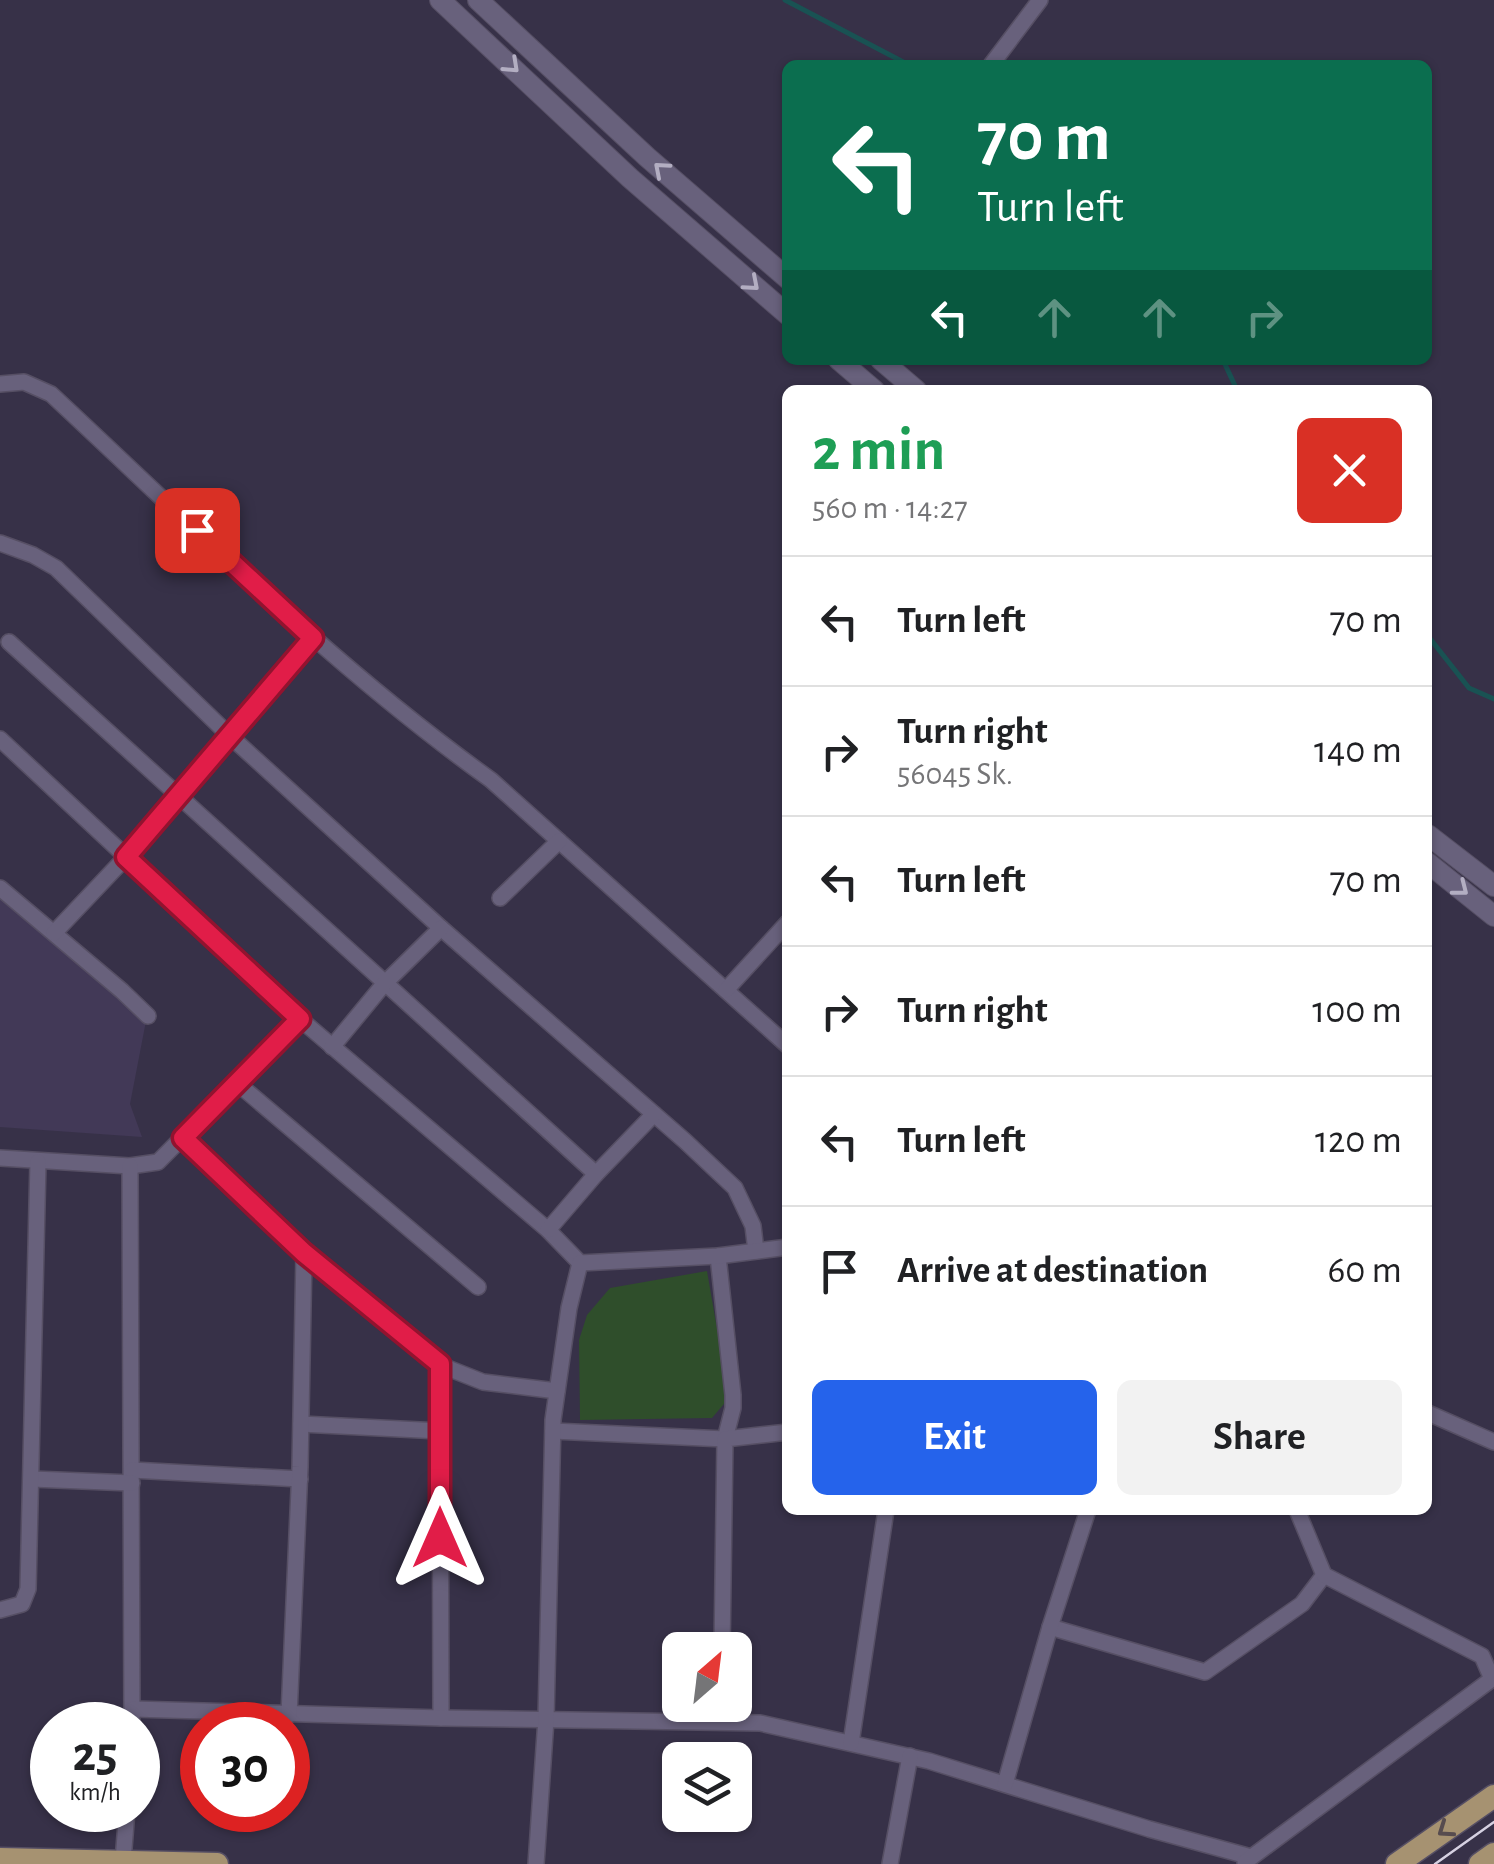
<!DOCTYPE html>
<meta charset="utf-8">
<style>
body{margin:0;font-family:"Alegreya Sans",sans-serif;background:#f2f2f2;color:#202124;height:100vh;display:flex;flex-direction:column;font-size:38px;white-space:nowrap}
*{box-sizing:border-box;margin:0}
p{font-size:32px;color:#757577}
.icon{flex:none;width:55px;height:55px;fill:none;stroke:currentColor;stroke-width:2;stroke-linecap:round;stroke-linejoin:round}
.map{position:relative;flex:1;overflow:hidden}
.details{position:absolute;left:782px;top:385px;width:650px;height:1130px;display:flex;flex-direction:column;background:#fff;border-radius:15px;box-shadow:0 2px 8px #0004}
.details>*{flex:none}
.top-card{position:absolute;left:782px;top:60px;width:650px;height:305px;border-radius:15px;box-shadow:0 2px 8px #0004;background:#0b6e4f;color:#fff;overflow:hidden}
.needle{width:65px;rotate:28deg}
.buttons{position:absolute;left:662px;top:1632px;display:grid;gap:20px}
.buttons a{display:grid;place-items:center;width:90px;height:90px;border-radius:15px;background:#fff;box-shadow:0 2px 8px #0004;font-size:50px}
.speed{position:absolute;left:30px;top:1702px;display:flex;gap:20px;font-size:50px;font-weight:700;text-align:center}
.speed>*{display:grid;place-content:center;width:130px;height:130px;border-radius:50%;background:#fff;box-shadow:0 2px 8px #0004;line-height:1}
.speed small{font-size:25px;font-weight:400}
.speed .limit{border:15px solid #d22;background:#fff;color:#111}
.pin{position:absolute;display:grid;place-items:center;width:85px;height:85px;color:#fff;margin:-42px;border-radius:20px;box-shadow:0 5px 15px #0006}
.me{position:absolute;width:110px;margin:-55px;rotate:0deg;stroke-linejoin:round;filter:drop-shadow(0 0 8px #0008)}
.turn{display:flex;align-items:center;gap:35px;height:210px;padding:0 30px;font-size:45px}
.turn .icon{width:130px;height:130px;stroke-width:2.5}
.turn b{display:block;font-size:70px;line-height:85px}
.lanes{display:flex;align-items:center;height:95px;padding:0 30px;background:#0003;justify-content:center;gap:50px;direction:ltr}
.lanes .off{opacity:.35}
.round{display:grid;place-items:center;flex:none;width:105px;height:105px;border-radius:15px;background:#f2f2f2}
.headline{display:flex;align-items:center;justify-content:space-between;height:170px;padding:0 30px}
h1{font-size:60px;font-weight:700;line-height:75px;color:#1e9e55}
.button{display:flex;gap:20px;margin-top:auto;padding:20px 30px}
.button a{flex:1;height:115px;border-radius:15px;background:#2563eb;color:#fff;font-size:40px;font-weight:700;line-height:115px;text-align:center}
.button a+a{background:#f2f2f2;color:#202124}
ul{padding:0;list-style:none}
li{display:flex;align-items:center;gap:30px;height:130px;padding:0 30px;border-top:2px solid #e0e0e0}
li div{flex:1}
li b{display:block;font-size:38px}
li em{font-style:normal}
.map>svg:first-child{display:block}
.built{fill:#423957}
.green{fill:#2f4e2b}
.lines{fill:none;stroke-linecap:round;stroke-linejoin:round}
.stream{stroke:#195253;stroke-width:5}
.minor-casing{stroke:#564f64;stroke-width:18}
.secondary-casing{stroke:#564f64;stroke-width:22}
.primary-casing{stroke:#564f64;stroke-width:25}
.minor{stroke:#68617c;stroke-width:15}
.secondary{stroke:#68617c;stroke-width:20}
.primary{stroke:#a69271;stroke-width:22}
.tram{stroke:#d6d1e2;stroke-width:2.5}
.oneway{stroke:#b3aec2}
.oneway2{stroke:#574c4f}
.route-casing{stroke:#92132f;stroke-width:25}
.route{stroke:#e11d48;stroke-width:18}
</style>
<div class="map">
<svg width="1494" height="1864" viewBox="0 0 1494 1864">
<rect width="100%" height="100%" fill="#373148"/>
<polygon class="built" points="0,899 146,1021 130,1104 142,1137 0,1127"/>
<polygon class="green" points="707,1271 729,1398 712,1418 580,1420 579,1340 587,1315 610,1288"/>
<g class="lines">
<g class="stream">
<polyline points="785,0 909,65"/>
<polyline points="1223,360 1237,390"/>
<polyline points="1428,636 1469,688 1494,699"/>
</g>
<defs>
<g id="minor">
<polyline points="991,65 1040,0"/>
<path d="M0 384 24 382 51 394C194 527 332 666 491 780L788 1046"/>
<polyline points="0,543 33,555 56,568 230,736 441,928 685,1141 735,1188 753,1226 756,1251"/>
<polyline points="9,642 596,1174"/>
<polyline points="0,739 300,1019 548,1230 580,1263"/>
<polyline points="0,888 122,991 148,1016"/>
<polyline points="500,898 559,841"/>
<polyline points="54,933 126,857 313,638"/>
<polyline points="726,990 788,922"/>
<polyline points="332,1047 384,984 441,928"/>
<polyline points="237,1083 478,1287"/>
<polyline points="183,1138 304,1253 440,1365 483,1382 557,1391"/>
<polyline points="0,1158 130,1166 158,1162 300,1019"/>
<polyline points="130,1166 132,1725"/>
<polyline points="548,1230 596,1174 654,1114"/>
<polyline points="440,1365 441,1718"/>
<polyline points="1428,1413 1494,1442"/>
<polyline points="301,1424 440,1431"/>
<polyline points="553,1431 725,1439 733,1408 733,1395 718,1256"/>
<polyline points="132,1470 300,1479"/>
<polyline points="32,1479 132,1483"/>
<polyline points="0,1610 22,1604 28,1589 38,1162"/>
<polyline points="1050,1627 1205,1672 1302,1604 1324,1575"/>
<polyline points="722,1650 725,1439 788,1432"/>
<polyline points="133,1709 441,1718 760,1723 929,1761 1149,1829 1251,1857"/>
<polyline points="289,1715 300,1467 304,1253"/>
<polyline points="851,1743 886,1510"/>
<polyline points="1005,1784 1050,1627 1088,1510"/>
<polyline points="123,1861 127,1810"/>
<polyline points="1245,1862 1492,1679 1482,1656 1324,1575 1297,1510"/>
<polyline points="536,1864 546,1719 553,1420 569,1308 580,1263 718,1256 788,1247"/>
<polyline points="890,1864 910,1756"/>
</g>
<g id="secondary">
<polyline points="440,0 630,178 788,315"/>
<polyline points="478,0 647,157 788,279"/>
<polyline points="839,360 874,390"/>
<polyline points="881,360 916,390"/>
<polyline points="1428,835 1494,886"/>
<polyline points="1428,863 1494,916"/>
</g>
<g id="primary">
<polyline points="0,1859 217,1864"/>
<polyline points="1397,1864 1494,1796"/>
<polyline points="1480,1864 1494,1854"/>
</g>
</defs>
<use href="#minor" class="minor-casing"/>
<use href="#secondary" class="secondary-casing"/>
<use href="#primary" class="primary-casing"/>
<use href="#minor" class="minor"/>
<use href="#secondary" class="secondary"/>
<use href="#primary" class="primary"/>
<polyline class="tram" points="1435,1864 1494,1822"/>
</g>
<defs><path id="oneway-chevron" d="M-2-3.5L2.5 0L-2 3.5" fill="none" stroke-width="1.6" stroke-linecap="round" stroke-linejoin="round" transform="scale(2.5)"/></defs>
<g class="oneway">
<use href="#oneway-chevron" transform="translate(512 66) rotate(43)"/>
<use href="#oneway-chevron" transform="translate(661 169) rotate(-139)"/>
<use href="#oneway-chevron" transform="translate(752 284) rotate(41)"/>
<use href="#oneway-chevron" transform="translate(1461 889) rotate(38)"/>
</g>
<use class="oneway2" href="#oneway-chevron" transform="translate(1445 1830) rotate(145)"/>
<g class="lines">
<defs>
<polyline id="route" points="197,530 313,638 126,857 300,1019 183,1138 304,1253 440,1364 440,1538"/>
</defs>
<use href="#route" class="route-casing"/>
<use href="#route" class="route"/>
</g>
</svg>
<div class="buttons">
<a><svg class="needle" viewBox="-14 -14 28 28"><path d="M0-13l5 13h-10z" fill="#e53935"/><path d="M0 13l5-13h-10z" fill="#757577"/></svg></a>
<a><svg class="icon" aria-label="layers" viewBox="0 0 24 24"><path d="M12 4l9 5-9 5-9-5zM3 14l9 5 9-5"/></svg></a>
</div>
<div class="speed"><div>25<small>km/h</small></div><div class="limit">30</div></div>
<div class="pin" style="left:197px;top:530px;background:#d93025"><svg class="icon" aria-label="arrive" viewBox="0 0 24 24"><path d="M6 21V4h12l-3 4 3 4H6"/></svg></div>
<svg class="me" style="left:440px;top:1538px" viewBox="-20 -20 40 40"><path d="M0-17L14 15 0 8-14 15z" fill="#e11d48" stroke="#fff" stroke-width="4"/></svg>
<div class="top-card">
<div class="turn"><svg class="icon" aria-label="left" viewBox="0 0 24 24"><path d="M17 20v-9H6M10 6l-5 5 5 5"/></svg><div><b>70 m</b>Turn left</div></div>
<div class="lanes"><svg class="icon" aria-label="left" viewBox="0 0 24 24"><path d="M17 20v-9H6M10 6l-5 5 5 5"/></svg><svg class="icon off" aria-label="ahead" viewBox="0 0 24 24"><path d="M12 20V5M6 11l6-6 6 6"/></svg><svg class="icon off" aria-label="ahead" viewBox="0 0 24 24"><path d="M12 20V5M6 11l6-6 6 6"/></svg><svg class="icon off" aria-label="right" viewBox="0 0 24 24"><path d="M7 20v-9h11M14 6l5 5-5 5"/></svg></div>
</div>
<section class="details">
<div class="headline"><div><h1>2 min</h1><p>560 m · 14:27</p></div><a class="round" style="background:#d93025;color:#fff"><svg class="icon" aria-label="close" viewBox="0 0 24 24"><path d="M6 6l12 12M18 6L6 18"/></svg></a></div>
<ul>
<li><svg class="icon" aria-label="left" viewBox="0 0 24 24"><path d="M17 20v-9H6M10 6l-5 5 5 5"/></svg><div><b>Turn left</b></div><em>70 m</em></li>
<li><svg class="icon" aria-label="right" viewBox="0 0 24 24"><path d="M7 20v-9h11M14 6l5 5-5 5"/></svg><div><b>Turn right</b><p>56045 Sk.</p></div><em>140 m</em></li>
<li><svg class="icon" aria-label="left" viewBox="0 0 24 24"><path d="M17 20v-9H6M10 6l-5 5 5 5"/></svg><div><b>Turn left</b></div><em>70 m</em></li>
<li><svg class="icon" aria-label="right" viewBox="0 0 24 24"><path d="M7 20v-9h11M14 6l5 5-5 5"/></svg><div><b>Turn right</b></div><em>100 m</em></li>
<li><svg class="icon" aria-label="left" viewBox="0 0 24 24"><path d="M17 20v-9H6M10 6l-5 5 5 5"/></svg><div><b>Turn left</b></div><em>120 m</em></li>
<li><svg class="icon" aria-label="arrive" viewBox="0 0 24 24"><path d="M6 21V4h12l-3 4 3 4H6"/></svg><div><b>Arrive at destination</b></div><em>60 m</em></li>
</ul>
<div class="button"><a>Exit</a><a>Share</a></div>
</section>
</div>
